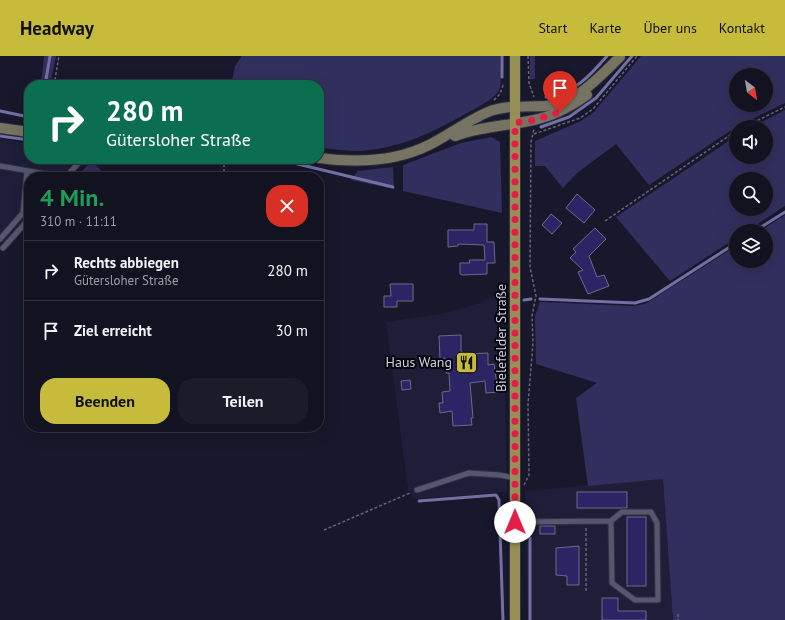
<!DOCTYPE html>
<html lang="de">
<meta charset="utf-8">
<style>
body{margin:0;font-family:"PT Sans",sans-serif;background:#1b1b2a;color:#f1f3f6;height:100vh;display:flex;flex-direction:column;font-size:15px;white-space:nowrap}
*{box-sizing:border-box;margin:0}
p{font-size:13px;color:#9c9ea5}
.icon{flex:none;width:22px;height:22px;fill:none;stroke:currentColor;stroke-width:2;stroke-linecap:round;stroke-linejoin:round}
.map{position:relative;flex:1;overflow:hidden}
.sheet{position:absolute;left:24px;top:116px;width:300px;height:260px;display:flex;flex-direction:column;background:#121221;border-radius:16px;box-shadow:0 4px 16px #0002,0 0 0 1px #31323f}
.sheet>*{flex:none}
.hud{position:absolute;left:24px;top:24px;width:300px;height:84px;border-radius:16px;box-shadow:0 4px 16px #0002,0 0 0 1px #31323f;background:#0b6e4f;color:#fff;overflow:hidden}
.needle{width:26px;rotate:149deg}
.fabs{position:absolute;left:729px;top:12px;display:grid;gap:8px}
.fabs a{display:grid;place-items:center;width:44px;height:44px;border-radius:50%;background:#121221;box-shadow:0 4px 16px #0002,0 0 0 1px #31323f;font-size:20px}
.pin{position:absolute;display:grid;place-items:center;width:34px;height:34px;color:#fff;margin:-41px -17px;border-radius:50% 50% 50% 0;rotate:-45deg;box-shadow:0 0 4px #0007}
.pin .icon{rotate:45deg}
.me{position:absolute;width:44px;margin:-22px;rotate:0deg;stroke-linejoin:round;filter:drop-shadow(0 0 3px #0008)}
.turn{display:flex;align-items:center;gap:14px;height:84px;padding:0 16px;font-size:18px}
.turn .icon{width:52px;height:52px;stroke-width:2.5}
.turn b{display:block;font-size:28px;line-height:34px}
.round{display:grid;place-items:center;flex:none;width:42px;height:42px;border-radius:16px;background:#1b1b2a}
.overview{display:flex;align-items:center;justify-content:space-between;height:68px;padding:0 16px}
h1{font-size:24px;font-weight:700;line-height:30px;color:#1e9e55}
.action{display:flex;gap:8px;margin-top:auto;padding:8px 16px}
.action a{flex:1;height:46px;border-radius:16px;background:#c7bb3c;color:#111;font-size:16px;font-weight:700;line-height:46px;text-align:center}
.action a+a{background:#1b1b2a;color:#f1f3f6}
ul{padding:0;list-style:none}
li{display:flex;align-items:center;gap:12px;height:60px;padding:0 16px;border-top:1px solid #31323f}
li div{flex:1}
li b{display:block;font-size:15px}
li em{font-style:normal}
header{display:flex;align-items:center;gap:24px;box-sizing:border-box;height:56px;padding:0 20px;background:#c7bb3c;color:#111}
header strong{font-size:19px}
nav{display:flex;gap:22px;margin-inline-start:auto;font-size:14px}
.map>svg:first-child{display:block}
.built{fill:#1f1e39}
.green{fill:#312f5d;fill-rule:evenodd}
.lines{fill:none;stroke-linecap:round;stroke-linejoin:round}
.stream{stroke:#7270a4;stroke-width:3}
.building{fill:#2c2565;stroke:#6a6b84}
.lane-casing{stroke:#313141;stroke-width:7}
.secondary-casing{stroke:#313141;stroke-width:12}
.primary-casing{stroke:#313141;stroke-width:12}
.path{stroke:#656577;stroke-width:1.5;stroke-dasharray:3 2;stroke-linecap:butt}
.lane{stroke:#56566f;stroke-width:5}
.secondary{stroke:#767363;stroke-width:10}
.primary{stroke:#969056;stroke-width:10}
.route{stroke:#e11d48;stroke-width:7;stroke-dasharray:0 12.6}
.labels{text-anchor:middle;dominant-baseline:central;stroke-width:4;stroke-linejoin:round;paint-order:stroke}
.street-label{font-size:14px;fill:#cfd0df;stroke:#05050d}
.poi-label{font-size:14px;fill:#cfd0df;stroke:#05050d;text-anchor:end}
</style>
<header>
<strong>Headway</strong>
<nav><a>Start</a><a>Karte</a><a>Über uns</a><a>Kontakt</a></nav>
</header>
<div class="map">
<svg width="785" height="564" viewBox="0 0 785 564">
<rect width="100%" height="100%" fill="#18182c"/>
<g class="built">
<polygon points="0,83 29,87 29,103 75,103 75,105 61,121 29,121 29,157 0,190"/>
<polygon points="503,237 507,436 413,443 408,433 386,266 446,257 477,248"/>
<polygon points="663,423 673,564 528,564 525,435"/>
</g>
<g class="green">
<polygon points="44,0 56,0 50,29 41,29"/>
<path d="M242 0H500C500 9 503 28 498 36 490 46 476 52 465 58 432 77 398 93 359 95 347 95 335 93 323 92L319 91V29H231L235 10Z"/>
<rect x="530" y="0" width="5" height="23"/>
<path d="M641 0H785V47L736 71 649 129 616 88 577 117 563 132 545 110H535V85L581 65 594 56ZM736 19H766V49H736Z"/>
<path d="M785 54V150L747 175H736V182L670 225 616 161 736 80V101H766V71H752ZM736 123H766V153H736Z"/>
<polygon points="491,81 500,86 502,157 403,135 403,109 461,87"/>
<polygon points="92,105 107,121 76,121"/>
<polygon points="393,111 394,133 351,124 358,115"/>
<polygon points="785,159 785,564 673,564 663,423 588,430 576,342 597,327 536,308 535,260 540,246 634,250 645,248 736,190 736,205 766,205 766,175 760,175"/>
</g>
<g class="lines">
<g class="stream">
<polyline points="502,21 502,0"/>
<polyline points="45,29 50,0"/>
<path d="M546 41C574 37 589 21 607 0"/>
<polyline points="0,55 29,61"/>
<polyline points="541,71 569,61 596,42 632,0"/>
<polyline points="0,80 29,84"/>
<polyline points="277,103 393,131"/>
<polyline points="755,175 785,156"/>
<polyline points="540,243 635,247 649,243 736,187"/>
<polyline points="524,244 531,243"/>
<polyline points="419,445 496,439 499,444 503,564"/>
<polyline points="530,482 530,564"/>
</g>
</g>
<g class="building">
<polygon points="577,138 595,154 584,167 566,152"/>
<polygon points="551,158 562,167 552,178 542,169"/>
<polygon points="474,168 487,168 487,186 494,186 495,207 487,207 487,218 462,219 460,218 460,207 470,207 469,204 485,204 484,189 458,188 458,190 448,191 448,174 474,174"/>
<polygon points="595,172 606,183 589,200 597,221 604,219 609,230 588,238 578,216 583,214 570,202 576,196 573,193"/>
<polygon points="390,228 413,228 413,245 397,245 397,251 384,251 384,240 391,240"/>
<polygon points="461,279 461,295 465,298 488,297 488,309 494,308 498,336 486,337 485,325 470,327 473,362 471,362 472,369 453,370 452,355 440,357 439,347 443,347 442,336 450,335 449,317 446,317 445,302 440,303 439,280"/>
<polygon points="410,324 411,333 402,334 401,325"/>
<rect x="577" y="436" width="50" height="16"/>
<rect x="627" y="461" width="19" height="69"/>
<rect x="540" y="470" width="15" height="8"/>
<polygon points="579,490 579,529 567,529 567,520 556,519 556,492"/>
<polygon points="602,542 618,542 618,555 646,555 646,564 602,564"/>
</g>
<g class="lines">
<defs>
<g id="lane">
<polyline points="0,110 52,119 55,121"/>
<polyline points="27,115 23,157 29,162"/>
<polyline points="66,121 82,103"/>
<polyline points="0,183 23,157"/>
<polyline points="3,192 29,163"/>
<polyline points="417,434 469,417 499,419 515,422"/>
<polyline points="515,466 611,465 612,527 635,544 658,544 657,467 651,456 622,456 611,465"/>
</g>
<g id="secondary">
<polyline points="0,72 29,76"/>
<path d="M455 80C481 70 507 70 534 64 554 60 570 51 587 39"/>
<path d="M319 102C356 107 395 106 429 89 449 79 467 65 488 56 505 49 526 51 545 50 577 47 598 22 620 1"/>
</g>
<polyline id="primary" points="515,564 515,0"/>
</defs>
<use href="#lane" class="lane-casing"/>
<use href="#secondary" class="secondary-casing"/>
<use href="#primary" class="primary-casing"/>
<g class="path">
<polyline points="528,0 529,27 534,41"/>
<polyline points="54,29 59,0"/>
<polyline points="494,44 500,38 503,29 505,29"/>
<polyline points="744,71 785,51"/>
<polyline points="534,78 580,62 593,53 637,0"/>
<polyline points="224,121 224,103"/>
<polyline points="605,165 736,75"/>
<polyline points="524,429 529,419 528,348 533,287 532,260 536,240 530,211 531,86 534,73"/>
<polyline points="586,472 586,536"/>
<polyline points="324,474 410,437"/>
<polyline points="678,558 678,564"/>
</g>
<use href="#lane" class="lane"/>
<use href="#secondary" class="secondary"/>
<use href="#primary" class="primary"/>
</g>
<g class="lines">
<polyline class="route" points="515,466 515,67 534,64 560,56"/>
</g>
<defs>
<symbol id="restaurant-square" viewBox="-11 -11 22 22"><rect x="-9" y="-9" width="18" height="18" rx="4" fill="#c7bb3c" stroke="#05050d"/><path d="M-5-6h1v4h1v-4h1v4h1v-4h1v5L-1.5 .5V6h-2V.5L-5-1ZM5-6V6H3V1.5H1.5Q1.5-4 5-6Z" fill="#111"/></symbol>
</defs>
<g fill-rule="evenodd">
<use href="#restaurant-square" x="454" y="294" width="25" height="25"/>
</g>
<g class="labels">
<g class="street-label">
<text transform="translate(501 282) rotate(-90)">Bielefelder Straße</text>
</g>
<g class="poi-label">
<text x="452" y="306">Haus Wang</text>
</g>
</g>
</svg>
<div class="fabs">
<a><svg class="needle" viewBox="-14 -14 28 28"><path d="M0-13l5 13h-10z" fill="#e53935"/><path d="M0 13l5-13h-10z" fill="#9c9ea5"/></svg></a>
<a><svg class="icon" aria-label="sound" viewBox="0 0 24 24"><path d="M4 9h4l5-4v14l-5-4H4zM17 9q2 3 0 6"/></svg></a>
<a><svg class="icon" aria-label="search" viewBox="0 0 24 24"><circle cx="10" cy="10" r="6"/><path d="M15 15l6 6"/></svg></a>
<a><svg class="icon" aria-label="layers" viewBox="0 0 24 24"><path d="M12 4l9 5-9 5-9-5zM3 14l9 5 9-5"/></svg></a>
</div>
<div class="pin" style="left:560px;top:56px;background:#d93025"><svg class="icon" aria-label="arrive" viewBox="0 0 24 24"><path d="M6 21V4h12l-3 4 3 4H6"/></svg></div>
<svg class="me" style="left:515px;top:466px" viewBox="-20 -20 40 40"><circle r="19" fill="#fff"/><path d="M0-13L10 11 0 6-10 11z" fill="#e11d48"/></svg>
<div class="hud">
<div class="turn"><svg class="icon" aria-label="right" viewBox="0 0 24 24"><path d="M7 20v-9h11M14 6l5 5-5 5"/></svg><div><b>280 m</b>Gütersloher Straße</div></div>
</div>
<section class="sheet">
<div class="overview"><div><h1>4 Min.</h1><p>310 m · 11:11</p></div><a class="round" style="background:#d93025;color:#fff"><svg class="icon" aria-label="close" viewBox="0 0 24 24"><path d="M6 6l12 12M18 6L6 18"/></svg></a></div>
<ul>
<li><svg class="icon" aria-label="right" viewBox="0 0 24 24"><path d="M7 20v-9h11M14 6l5 5-5 5"/></svg><div><b>Rechts abbiegen</b><p>Gütersloher Straße</p></div><em>280 m</em></li>
<li><svg class="icon" aria-label="arrive" viewBox="0 0 24 24"><path d="M6 21V4h12l-3 4 3 4H6"/></svg><div><b>Ziel erreicht</b></div><em>30 m</em></li>
</ul>
<div class="action"><a>Beenden</a><a>Teilen</a></div>
</section>
</div>
